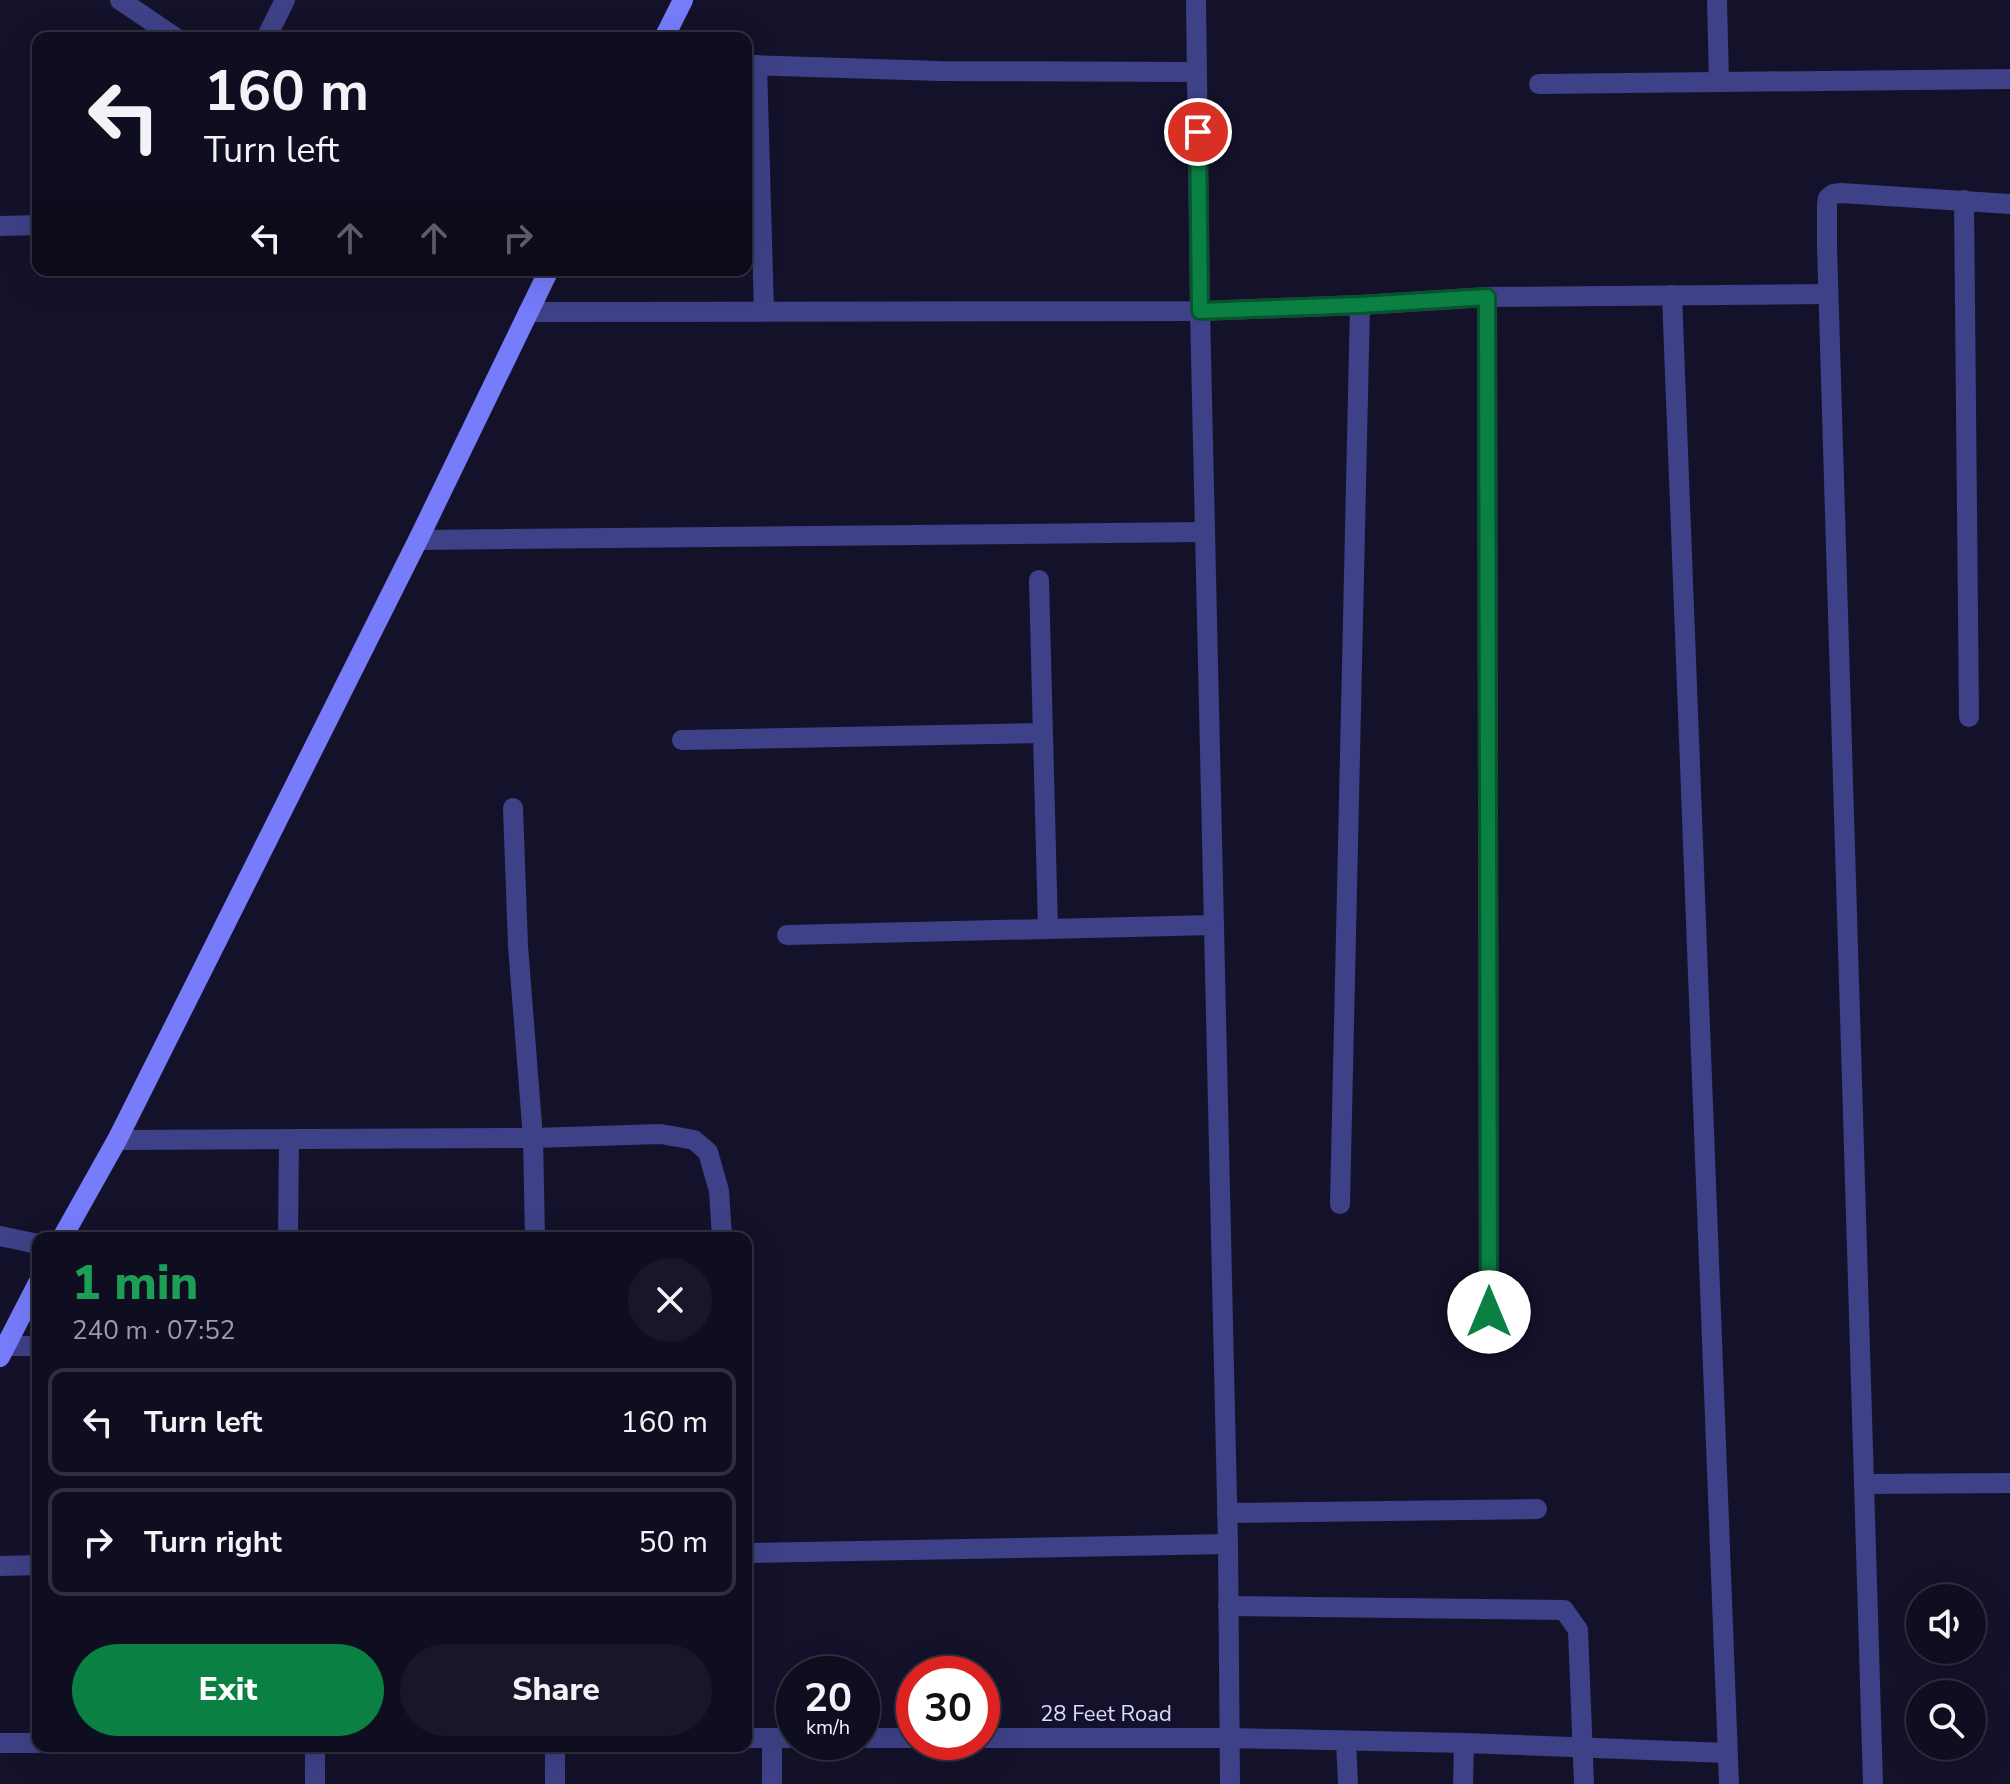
<!DOCTYPE html>
<meta charset="utf-8">
<style>
body{margin:0;font-family:"Nunito Sans",sans-serif;background:#181729;color:#f1f3f6;height:100vh;display:flex;flex-direction:column;font-size:30px;white-space:nowrap}
*{box-sizing:border-box;margin:0}
p{font-size:26px;color:#9b9ca5}
.icon{flex:none;width:44px;height:44px;fill:none;stroke:currentColor;stroke-width:2;stroke-linecap:round;stroke-linejoin:round}
.map{position:relative;flex:1;overflow:hidden}
.details{position:absolute;left:32px;top:1232px;width:720px;height:520px;display:flex;flex-direction:column;background:#0f0e20;border-radius:16px;box-shadow:0 8px 32px #0002,0 0 0 2px #2f2e3e}
.details>*{flex:none}
.banner{position:absolute;left:32px;top:32px;width:720px;height:244px;border-radius:16px;box-shadow:0 8px 32px #0002,0 0 0 2px #2f2e3e;background:#0f0e20;color:#f1f3f6;overflow:hidden}
.controls{position:absolute;left:1906px;top:1584px;display:grid;gap:16px}
.controls a{display:grid;place-items:center;width:80px;height:80px;border-radius:50%;background:#0f0e20;box-shadow:0 8px 32px #0002,0 0 0 2px #2f2e3e;font-size:40px}
.speed{position:absolute;left:776px;top:1656px;display:flex;gap:16px;font-size:40px;font-weight:700;text-align:center}
.speed>*{display:grid;place-content:center;width:104px;height:104px;border-radius:50%;background:#0f0e20;box-shadow:0 8px 32px #0002,0 0 0 2px #2f2e3e;line-height:1}
.speed small{font-size:20px;font-weight:400}
.speed .limit{border:12px solid #d22;background:#fff;color:#111}
.pin{position:absolute;display:grid;place-items:center;width:68px;height:68px;color:#fff;margin:-34px;border:4px solid #fff;border-radius:50%;box-shadow:0 2px 8px #0007}
.me{position:absolute;width:88px;margin:-44px;rotate:0deg;stroke-linejoin:round;filter:drop-shadow(0 0 6px #0008)}
.turn{display:flex;align-items:center;gap:28px;height:168px;padding:0 40px;font-size:36px}
.turn .icon{width:104px;height:104px;stroke-width:2.5}
.turn b{display:block;font-size:56px;line-height:68px}
.lanes{display:flex;align-items:center;height:76px;padding:0 40px;background:#0003;justify-content:center;gap:40px;direction:ltr}
.lanes .off{opacity:.35}
.round{display:grid;place-items:center;flex:none;width:84px;height:84px;border-radius:42px;background:#181729}
.summary{display:flex;align-items:center;justify-content:space-between;height:136px;padding:0 40px}
h1{font-size:48px;font-weight:800;line-height:60px;color:#1e9e55}
.action{display:flex;gap:16px;margin-top:auto;padding:16px 40px}
.action a{flex:1;height:92px;border-radius:48px;background:#0b8043;color:#fff;font-size:32px;font-weight:800;line-height:92px;text-align:center}
.action a+a{background:#181729;color:#f1f3f6}
ul{padding:0;list-style:none}
li{display:flex;align-items:center;gap:24px;height:108px;margin:0 16px 12px;padding:0 24px;border:4px solid #2f2e3e;border-radius:16px}
li div{flex:1}
li b{display:block;font-size:30px}
li em{font-style:normal}
.map>svg:first-child{display:block}
.lines{fill:none;stroke-linecap:round;stroke-linejoin:round}
.lane{stroke:#3e4187;stroke-width:20}
.street{stroke:#3e4187;stroke-width:20}
.secondary{stroke:#767cfa;stroke-width:20}
.route-casing{stroke:#07532c;stroke-width:20}
.route{stroke:#0b8043;stroke-width:14}
.labels{text-anchor:middle;dominant-baseline:central;stroke-width:8;stroke-linejoin:round;paint-order:stroke}
.street-label{font-size:22px;fill:#dddbfe;stroke:#14122a}
</style>
<div class="map">
<svg width="2010" height="1784" viewBox="0 0 2010 1784">
<rect width="100%" height="100%" fill="#14122a"/>
<g class="lines">
<g class="lane">
<polyline points="513,808 518,946 533,1138 661,1134 694,1140 708,1152 719,1191 722,1238"/>
<polyline points="117,1140 533,1138 535,1238"/>
<polyline points="288,1238 289,1139"/>
<polyline points="5,1346 38,1346"/>
</g>
<g class="street">
<polyline points="120,0 176,38"/>
<polyline points="1196,0 1200,311 1228,1544 1230,1784"/>
<polyline points="1717,0 1719,82 2010,79"/>
<polyline points="266,38 285,0"/>
<polyline points="746,65 939,71 1197,72"/>
<polyline points="757,65 764,311"/>
<polyline points="1539,84 1719,82"/>
<polyline points="1964,200 1969,717"/>
<polyline points="0,226 38,225"/>
<polyline points="1672,295 1729,1784"/>
<polyline points="1487,297 1489,1312"/>
<polyline points="528,312 1200,311 1360,305 1487,297 1828,294"/>
<polyline points="418,540 1205,532"/>
<polyline points="1039,580 1048,929"/>
<polyline points="682,740 1042,733"/>
<polyline points="787,935 1214,925"/>
<polyline points="1340,1204 1360,305"/>
<polyline points="0,1236 38,1244"/>
<polyline points="1864,1484 2010,1483"/>
<polyline points="1227,1513 1537,1509"/>
<polyline points="746,1553 1228,1544"/>
<polyline points="0,1566 38,1565"/>
<polyline points="1228,1606 1564,1610 1578,1630 1584,1784"/>
<polyline points="746,1738 794,1738"/>
<polyline points="862,1738 914,1738"/>
<polyline points="982,1738 1229,1738 1464,1743 1727,1753"/>
<polyline points="1346,1741 1348,1784"/>
<polyline points="0,1743 38,1743"/>
<polyline points="315,1746 315,1784"/>
<polyline points="555,1746 555,1784"/>
<polyline points="772,1784 772,1738"/>
<polyline points="1463,1784 1464,1743"/>
<polyline points="1873,1784 1827,246 1827,204 1828,198 1833,194 1841,193 2010,204"/>
</g>
<g class="secondary">
<polyline points="664,38 683,0"/>
<polyline points="62,1238 117,1140 418,540 549,270"/>
<polyline points="0,1357 38,1283"/>
</g>
</g>
<g class="lines">
<defs>
<polyline id="route" points="1198,132 1200,311 1360,305 1487,297 1489,1312"/>
</defs>
<use href="#route" class="route-casing"/>
<use href="#route" class="route"/>
</g>
<g class="labels">
<g class="street-label">
<text x="1106" y="1714">28 Feet Road</text>
</g>
</g>
</svg>
<div class="controls">
<a><svg class="icon" aria-label="sound" viewBox="0 0 24 24"><path d="M4 9h4l5-4v14l-5-4H4zM17 9q2 3 0 6"/></svg></a>
<a><svg class="icon" aria-label="search" viewBox="0 0 24 24"><circle cx="10" cy="10" r="6"/><path d="M15 15l6 6"/></svg></a>
</div>
<div class="speed"><div>20<small>km/h</small></div><div class="limit">30</div></div>
<div class="pin" style="left:1198px;top:132px;background:#d93025"><svg class="icon" aria-label="arrive" viewBox="0 0 24 24"><path d="M6 21V4h12l-3 4 3 4H6"/></svg></div>
<svg class="me" style="left:1489px;top:1312px" viewBox="-20 -20 40 40"><circle r="19" fill="#fff"/><path d="M0-13L10 11 0 6-10 11z" fill="#0b8043"/></svg>
<div class="banner">
<div class="turn"><svg class="icon" aria-label="left" viewBox="0 0 24 24"><path d="M17 20v-9H6M10 6l-5 5 5 5"/></svg><div><b>160 m</b>Turn left</div></div>
<div class="lanes"><svg class="icon" aria-label="left" viewBox="0 0 24 24"><path d="M17 20v-9H6M10 6l-5 5 5 5"/></svg><svg class="icon off" aria-label="ahead" viewBox="0 0 24 24"><path d="M12 20V5M6 11l6-6 6 6"/></svg><svg class="icon off" aria-label="ahead" viewBox="0 0 24 24"><path d="M12 20V5M6 11l6-6 6 6"/></svg><svg class="icon off" aria-label="right" viewBox="0 0 24 24"><path d="M7 20v-9h11M14 6l5 5-5 5"/></svg></div>
</div>
<section class="details">
<div class="summary"><div><h1>1 min</h1><p>240 m · 07:52</p></div><a class="round"><svg class="icon" aria-label="close" viewBox="0 0 24 24"><path d="M6 6l12 12M18 6L6 18"/></svg></a></div>
<ul>
<li><svg class="icon" aria-label="left" viewBox="0 0 24 24"><path d="M17 20v-9H6M10 6l-5 5 5 5"/></svg><div><b>Turn left</b></div><em>160 m</em></li>
<li><svg class="icon" aria-label="right" viewBox="0 0 24 24"><path d="M7 20v-9h11M14 6l5 5-5 5"/></svg><div><b>Turn right</b></div><em>50 m</em></li>
</ul>
<div class="action"><a>Exit</a><a>Share</a></div>
</section>
</div>
